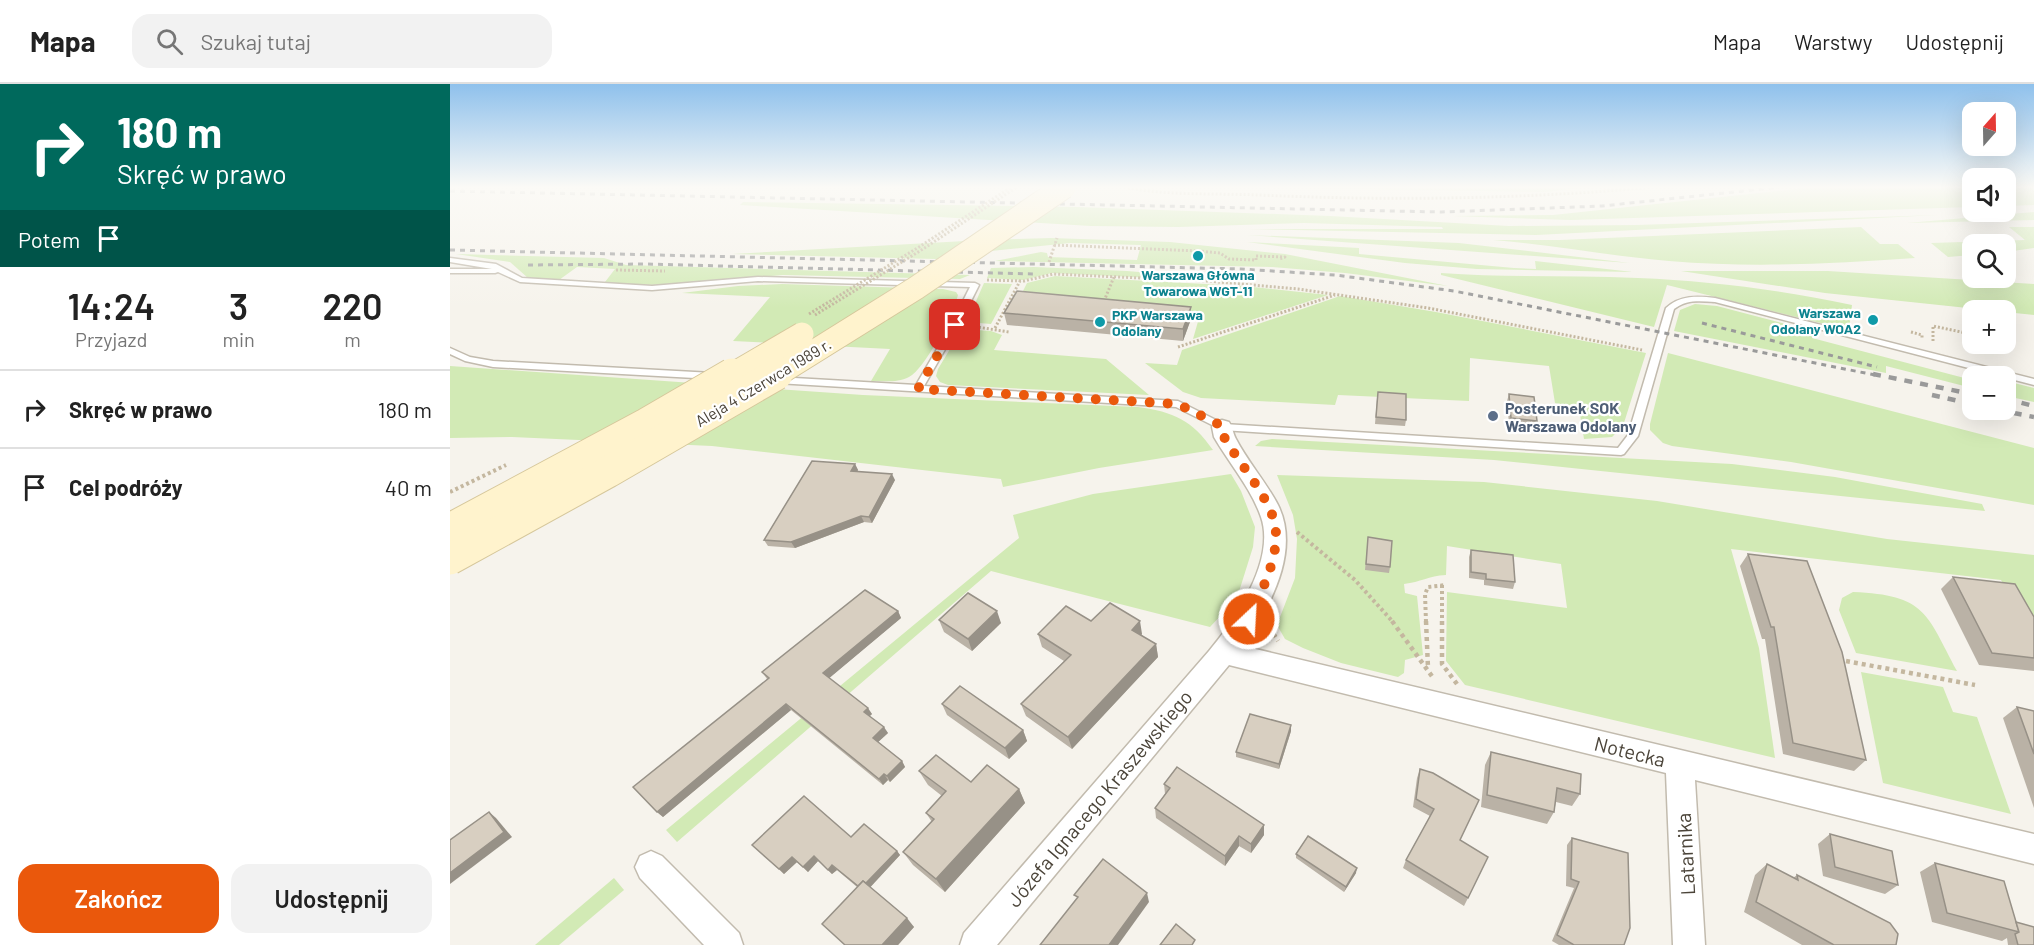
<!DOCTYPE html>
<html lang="pl">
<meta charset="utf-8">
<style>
body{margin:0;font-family:Barlow,sans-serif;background:#f2f2f2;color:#222;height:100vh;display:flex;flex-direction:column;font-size:22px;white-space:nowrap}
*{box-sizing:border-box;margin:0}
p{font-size:20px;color:#767676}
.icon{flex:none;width:33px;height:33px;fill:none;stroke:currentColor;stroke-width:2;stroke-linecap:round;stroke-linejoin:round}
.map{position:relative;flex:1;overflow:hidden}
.sheet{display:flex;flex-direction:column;background:#fff;width:450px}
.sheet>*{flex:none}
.top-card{background:#00695c;color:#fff;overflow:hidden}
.needle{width:39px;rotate:20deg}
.tools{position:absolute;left:1512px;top:18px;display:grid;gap:12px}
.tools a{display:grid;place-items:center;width:54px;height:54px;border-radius:12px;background:#fff;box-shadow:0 6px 24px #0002;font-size:30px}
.pin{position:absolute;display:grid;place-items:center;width:51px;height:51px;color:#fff;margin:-26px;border-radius:12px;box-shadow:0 3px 9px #0006}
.me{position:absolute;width:66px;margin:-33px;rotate:25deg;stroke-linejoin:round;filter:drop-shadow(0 0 4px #0008)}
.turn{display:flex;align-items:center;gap:21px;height:126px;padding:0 18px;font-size:27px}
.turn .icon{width:78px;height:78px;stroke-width:2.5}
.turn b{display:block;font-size:42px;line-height:51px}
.then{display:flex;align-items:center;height:57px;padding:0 18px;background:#0003;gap:12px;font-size:22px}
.eta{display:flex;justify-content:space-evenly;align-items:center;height:102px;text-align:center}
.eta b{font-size:36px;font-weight:600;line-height:42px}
.cta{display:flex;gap:12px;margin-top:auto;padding:12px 18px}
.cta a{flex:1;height:69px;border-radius:18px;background:#ea580c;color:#fff;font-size:24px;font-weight:600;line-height:69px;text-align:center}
.cta a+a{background:#f2f2f2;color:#222}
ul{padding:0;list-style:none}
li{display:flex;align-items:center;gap:18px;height:78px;padding:0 18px;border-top:2px solid #e0e0e0}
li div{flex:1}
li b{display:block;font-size:22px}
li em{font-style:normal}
header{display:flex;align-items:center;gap:36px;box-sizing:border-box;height:84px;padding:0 30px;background:#fff;border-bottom:2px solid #e0e0e0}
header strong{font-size:28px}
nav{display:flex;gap:33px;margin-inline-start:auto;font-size:21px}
.search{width:420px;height:54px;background:#f2f2f2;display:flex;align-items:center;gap:15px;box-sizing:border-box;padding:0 21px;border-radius:18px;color:#767676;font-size:22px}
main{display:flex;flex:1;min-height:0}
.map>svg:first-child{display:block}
.green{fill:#d2eab5}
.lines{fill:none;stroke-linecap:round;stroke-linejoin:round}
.service-casing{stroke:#c2bbae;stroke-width:3}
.minor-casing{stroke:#c2bbae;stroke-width:3}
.path-far2{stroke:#c4b79f;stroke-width:3;stroke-dasharray:2 2;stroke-linecap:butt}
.path-far1{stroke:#c4b79f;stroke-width:4;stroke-dasharray:3 3;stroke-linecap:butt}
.path{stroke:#c4b79f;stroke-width:4.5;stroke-dasharray:4 4;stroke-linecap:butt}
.service{fill:#fff;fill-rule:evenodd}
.minor{fill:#fff;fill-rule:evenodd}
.rail-far1{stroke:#9a9a9a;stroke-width:3;stroke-dasharray:5 5;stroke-linecap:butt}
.rail{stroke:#9a9a9a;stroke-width:4.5;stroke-dasharray:8 8;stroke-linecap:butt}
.secondary-bridge-far1-casing{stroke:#d6c79b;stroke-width:25;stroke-linecap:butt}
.secondary-bridge-casing{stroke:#d6c79b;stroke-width:33;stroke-linecap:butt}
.path-bridge{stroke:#c4b79f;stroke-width:3;stroke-dasharray:2 2;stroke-linecap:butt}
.secondary-bridge-far1{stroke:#fff3cd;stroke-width:23}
.secondary-bridge{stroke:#fff3cd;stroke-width:31}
.wall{fill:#bab2a6}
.shaded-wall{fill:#979187}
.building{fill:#d8cfc1;stroke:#979187;stroke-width:1.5}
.route{stroke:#ea580c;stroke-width:10;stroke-dasharray:0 18}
.culture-dot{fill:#0f9aa8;stroke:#fff;stroke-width:2}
.service-dot{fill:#5c6f8a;stroke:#fff;stroke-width:2}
.labels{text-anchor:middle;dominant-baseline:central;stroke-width:4.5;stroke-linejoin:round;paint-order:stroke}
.far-culture-label{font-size:14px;font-weight:bold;fill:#0d838f;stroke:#fff}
.street-label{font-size:16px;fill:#4b4439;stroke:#fff}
.service-label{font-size:16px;font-weight:bold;fill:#4e5e75;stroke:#fff;text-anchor:start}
.near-street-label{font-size:20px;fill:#4b4439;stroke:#fff}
</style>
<header>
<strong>Mapa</strong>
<div class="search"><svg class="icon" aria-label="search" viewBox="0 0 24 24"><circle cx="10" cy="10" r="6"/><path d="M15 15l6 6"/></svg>Szukaj tutaj</div>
<nav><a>Mapa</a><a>Warstwy</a><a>Udostępnij</a></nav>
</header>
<main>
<section class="sheet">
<div class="top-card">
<div class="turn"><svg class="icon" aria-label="right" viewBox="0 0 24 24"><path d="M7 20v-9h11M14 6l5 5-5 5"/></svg><div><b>180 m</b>Skręć w prawo</div></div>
<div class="then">Potem<svg class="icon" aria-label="arrive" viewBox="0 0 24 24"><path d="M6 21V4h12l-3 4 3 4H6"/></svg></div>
</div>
<div class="eta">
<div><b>14:24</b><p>Przyjazd</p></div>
<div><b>3</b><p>min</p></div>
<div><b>220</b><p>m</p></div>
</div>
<ul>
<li><svg class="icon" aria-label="right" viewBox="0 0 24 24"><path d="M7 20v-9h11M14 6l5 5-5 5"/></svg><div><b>Skręć w prawo</b></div><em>180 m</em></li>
<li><svg class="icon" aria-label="arrive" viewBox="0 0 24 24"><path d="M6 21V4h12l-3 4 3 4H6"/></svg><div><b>Cel podróży</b></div><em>40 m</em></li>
</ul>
<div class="cta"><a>Zakończ</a><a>Udostępnij</a></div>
</section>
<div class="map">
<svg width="1584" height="861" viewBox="0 0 1584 861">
<rect width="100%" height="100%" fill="#f6f3ec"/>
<g class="green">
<polygon points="789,103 1139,103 1095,108"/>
<polygon points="1366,103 1522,103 1522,123 1121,136 1002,132 1103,131"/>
<polygon points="1556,103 1584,103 1584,121 1556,122"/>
<polygon points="293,118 627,123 880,132 1059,142 1186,141 1488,131 1086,151 798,145 993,145 992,143 854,139 728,143 641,142 290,121"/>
<polygon points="1584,128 1584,136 1457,139"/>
<path d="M1411 143 1430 160H1448L1465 174C1382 180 1302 184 1219 177 1160 172 1102 161 1043 156H1110Z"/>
<polygon points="1559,143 1584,143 1584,164 1556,168 1556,160 1522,160 1522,171 1498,173 1481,159 1575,156"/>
<polygon points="797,151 1009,159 1180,179"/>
<polygon points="601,154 720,158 835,170 998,202 895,189 822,183 545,177 591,168 597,169 598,173 687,176 691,161 620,159 531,168 527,176 282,170 533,156"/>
<polygon points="797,158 909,164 909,170 1064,184 1086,185 1085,177 1183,188 1027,185 955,179"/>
<polygon points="6,170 154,174 176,181 520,191 510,195 333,191 213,201 159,200 155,198 165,185 127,183 109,196 78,194 60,178"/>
<polygon points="584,183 677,187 786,196 788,198 602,189 573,196 537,194 541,184"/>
<polygon points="1231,187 1378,187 1584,200 1584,231 1375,209"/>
<path d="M991 189C1057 194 1123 191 1188 194 1260 197 1332 206 1402 221L1399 246 1217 201 1204 243 991 191Z"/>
<polygon points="605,192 793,202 878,211 743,255 749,234 568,217 577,199"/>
<polygon points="534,199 562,200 541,240 517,238"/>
<path d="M332 200 493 205 506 208 508 211C503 230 475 285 459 293 447 299 434 297 421 297L440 265 283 257 320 213 232 209 288 202Z"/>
<polygon points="890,212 986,228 1196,269 1173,342 1162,353 1134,355 1129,324 1105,319 1099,282 1020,274 1019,317 888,311 885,321 751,314 733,308 695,279 727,281 732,266"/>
<polygon points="1245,220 1267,222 1363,247 1362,254 1522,296 1522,304 1436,282 1436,289 1224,247 1230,226"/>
<polygon points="512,245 541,247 552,251 544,266 656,275 699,311 498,301 490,298 486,292 488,285"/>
<polygon points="1218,269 1584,364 1584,421 1341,378 1222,362 1213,359 1200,346 1200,340"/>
<path d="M0 282 413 311 688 323C724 328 742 336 763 366L649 384 553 403 551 395 262 362 62 353 0 354Z"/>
<polygon points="1556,297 1584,304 1584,318 1556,312"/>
<polygon points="822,355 1282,380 1385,393 1532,420 1535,427 1044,376 805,362 811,357"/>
<polygon points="781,390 791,407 805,443 803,463 787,514 760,543 541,487 227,758 216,746 569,454 563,431 643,410"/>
<path d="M827 391 1034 398 1207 417 1437 455 1584 471V555L1551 496 1281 465 1309 564 1325 674 1015 601 996 577 997 508 1117 524 1111 480 997 462 996 491C978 492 971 498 954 500L955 509 967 512 973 571 955 576 954 589 948 593 891 579 853 564 835 555 827 541 845 494 847 455 843 431Z"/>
<path d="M1403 508C1476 511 1476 529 1507 587L1406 569 1389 526 1392 514Z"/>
<polygon points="1411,588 1493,603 1503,628 1527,633 1561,730 1433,699"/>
<polygon points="164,794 174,806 109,861 85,861"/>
</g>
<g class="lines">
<defs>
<g id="service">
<path d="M0 174 46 180 72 194 202 202 308 193 525 199 529 201 509 241 474 302 728 317 774 340 1168 364 1178 351 1216 224C1230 211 1247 212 1265 214L1584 295V301L1265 218C1250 217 1237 215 1224 225L1188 352 1174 370 1171 371 772 346 726 323 327 299 323 296 327 293 466 301 501 241 520 203 308 197 202 206 70 198 48 188 45 189H0V185H42L0 178Z"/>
<polygon points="0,264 20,273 43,277 263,289 267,292 263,295 43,283 15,277 0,270"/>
</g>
<g id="minor">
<path d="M772 336 779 338C783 344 783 350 786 355 798 378 816 398 828 421 851 467 819 525 793 562L1584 750V780L1245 696 1255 861H1223L1216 689 779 581 547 861H510L514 849 759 567C785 536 826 476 811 433 801 404 779 379 764 353L762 343 765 338Z"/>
<polygon points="201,767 212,772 289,849 293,861 254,861 190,794 185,783 190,772"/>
</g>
</defs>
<use href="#service" class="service-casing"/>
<use href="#minor" class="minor-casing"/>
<g class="path-far2">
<path d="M674 103C719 112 765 109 810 111 942 117 1073 115 1205 103"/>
<polyline points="604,161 749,167"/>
<polyline points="748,167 770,169 779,175 806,176 806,172 835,173 829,175"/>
<polyline points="599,178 607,154"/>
<polyline points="166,186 215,187"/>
<polyline points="537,196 574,197 603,190 757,197 848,205 978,224 1192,266"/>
<polyline points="654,217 664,193"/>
<polyline points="521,242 559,248"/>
<polyline points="545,244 570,197"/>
<polyline points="1461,248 1472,251 1472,254"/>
<polyline points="1483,257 1483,242 1516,249 1516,245"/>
<polyline points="728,263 885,211"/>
</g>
<g class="path-far1">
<polyline points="0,408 56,381"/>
<polyline points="847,448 905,496 943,538"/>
<polyline points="992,501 992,538"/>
<polyline points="976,538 975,510 978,503 996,501"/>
</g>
<g class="path">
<polyline points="942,537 984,595"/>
<polyline points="976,537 978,584"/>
<polyline points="992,537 992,580 1007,600"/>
<polyline points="819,543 828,557"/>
<polyline points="1396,577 1525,601"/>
</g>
<use href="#service" class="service"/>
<use href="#minor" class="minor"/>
<g class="rail-far1">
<polyline points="0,107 991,128 1152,122 1330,103"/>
<polyline points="0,166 791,185 885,191 1004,207 1430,292"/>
<polyline points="78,181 195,180 583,190"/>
<polyline points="1252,239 1427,283"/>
</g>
<g class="rail">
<polyline points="1423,290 1522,310"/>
<polyline points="1482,311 1522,320"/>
<polyline points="1556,315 1584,322"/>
<polyline points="1548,326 1584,333"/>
</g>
<defs>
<g id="secondary-bridge-far1">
<polyline points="280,292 352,250"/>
<polyline points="325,292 466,204 614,103"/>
</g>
<g id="secondary-bridge">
<polyline points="0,445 196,340 282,290"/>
<polyline points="0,475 158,388 327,290"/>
</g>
</defs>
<use href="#secondary-bridge-far1" class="secondary-bridge-far1-casing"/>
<use href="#secondary-bridge" class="secondary-bridge-casing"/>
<g class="path-bridge">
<polyline points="359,230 469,163 561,103"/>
<polyline points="365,231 473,165 567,103"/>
</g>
<use href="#secondary-bridge-far1" class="secondary-bridge-far1"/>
<use href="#secondary-bridge" class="secondary-bridge"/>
</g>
<g class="wall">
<polygon points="554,229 741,235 733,257 557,241"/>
<polygon points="1059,310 1087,337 1085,343 1059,340 1057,317"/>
<polygon points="927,314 956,336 955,342 925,340"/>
<polygon points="405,380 408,386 407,388 445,396 422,439 414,438 345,464 318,462 314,456"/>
<polygon points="918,453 940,483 939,489 915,486"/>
<polygon points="1021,466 1065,498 1063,505 1034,501 1034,496 1019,494 1019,473"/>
<polygon points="1298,470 1416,676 1404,687 1333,670 1315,555 1312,555 1290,482"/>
<polygon points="1503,493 1584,533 1584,587 1529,581 1491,505"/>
<polygon points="448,527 451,534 379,594 422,630 419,632 438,649 428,658 452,677 455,683 440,698 438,696 433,701 341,626 213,733 207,728 317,595 312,588"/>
<polygon points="489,536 551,539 522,567 494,548"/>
<polygon points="641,537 692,550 691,551 706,560 708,573 622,665 576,632 571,620 614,577 592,563 588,550"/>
<polygon points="492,620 573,646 577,657 559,675 497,631"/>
<polygon points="1567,623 1584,627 1584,724 1553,634"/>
<polygon points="841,647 829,685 786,673 786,668"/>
<polygon points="1041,668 1130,710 1122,722 1106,718 1104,728 1097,740 1031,723 1035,681"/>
<polygon points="970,685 1010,756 1018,814 1014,822 953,784 956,776 980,732 963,723 967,694"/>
<polygon points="469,687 521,698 569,705 575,719 495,808 463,781 453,768 482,738 476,729 492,712 478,701"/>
<polygon points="714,700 814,751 801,769 789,762 775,782 706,734 705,724 715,710"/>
<polygon points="1380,750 1448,801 1435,810 1373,792 1368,760"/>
<polygon points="401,753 447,767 450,771 420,803 464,843 448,861 394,861 407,803 387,786 382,790 368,777 358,788 347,778 334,790 302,761"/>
<polygon points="1122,754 1174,861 1109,861 1102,857 1124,804 1116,802 1117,761"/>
<polygon points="846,770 906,789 894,808 846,774"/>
<polygon points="1485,779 1566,838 1584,861 1558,861 1557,854 1552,857 1482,838 1470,788"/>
<polygon points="1317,780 1343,794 1347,791 1446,861 1352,861 1294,828 1305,791"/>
</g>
<g class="shaded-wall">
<polygon points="741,223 741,235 733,257 733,245"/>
<polygon points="405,380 408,386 403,394 401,387"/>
<polygon points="442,390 445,396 422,439 419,433"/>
<polygon points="411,432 414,438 345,464 341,458"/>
<polygon points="448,527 451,534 377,596 373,589"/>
<polygon points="547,527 551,539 522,567 518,555"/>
<polygon points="690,537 692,550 684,559 682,546"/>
<polygon points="706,560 708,573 622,665 618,653"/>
<polygon points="336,620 341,626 213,733 207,728"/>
<polygon points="418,624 422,630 418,634 414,628"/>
<polygon points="841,641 841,647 829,685 829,680"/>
<polygon points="434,643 438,649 426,660 423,654"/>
<polygon points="573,646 577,657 559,675 555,664"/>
<polygon points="452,677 455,683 440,698 437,692"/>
<polygon points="434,690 438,696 433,701 429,695"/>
<polygon points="569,705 575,719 495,808 486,795"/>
<polygon points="39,728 46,734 62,753 0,800 0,789"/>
<polygon points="814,741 814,751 801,769 801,760"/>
<polygon points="789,752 789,762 775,782 775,772"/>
<polygon points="447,767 450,771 415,809 410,804"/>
<polygon points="364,772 368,777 358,788 353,783"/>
<polygon points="342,773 347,778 334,790 329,785"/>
<polygon points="382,781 387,786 382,790 378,786"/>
<polygon points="907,784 906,789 894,808 896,803"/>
<polygon points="697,809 699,818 668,861 659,861"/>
<polygon points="457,834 464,843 448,861 432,861"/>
</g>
<g class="building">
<polygon points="567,207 741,223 733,245 554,229"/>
<polygon points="928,308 956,310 956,336 926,333"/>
<polygon points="1059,310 1084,313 1087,337 1061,334"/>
<polygon points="362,377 405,380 401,387 442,390 419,433 411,432 341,458 314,456"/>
<polygon points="918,453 942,457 940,483 916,480"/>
<polygon points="1021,466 1063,471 1065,498 1036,495 1036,490 1021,488"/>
<polygon points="1298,470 1357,477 1392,568 1416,676 1343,659 1324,543 1321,543"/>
<polygon points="1503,493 1565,500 1584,533 1584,574 1542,569"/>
<polygon points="415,506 448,527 373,589 418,624 414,628 434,643 423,654 452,677 437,692 434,690 429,695 336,620 207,728 183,703 319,594 312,588"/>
<polygon points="518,509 547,527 518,555 489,536"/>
<polygon points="660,519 690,537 682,546 706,560 618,653 571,620 621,571 588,550 616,522 641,537"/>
<polygon points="510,602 573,646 555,664 492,620"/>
<polygon points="1567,623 1584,627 1584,670"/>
<polygon points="800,630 841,641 829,680 786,668"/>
<polygon points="1041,668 1131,690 1130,710 1107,704 1104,728 1037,711"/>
<polygon points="486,671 521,698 537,681 569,705 486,795 453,768 484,735 476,729 496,707 469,687"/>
<polygon points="727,683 814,741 801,760 789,752 775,772 705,724 720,704 714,700"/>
<polygon points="970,685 983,689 1029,716 1010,756 1038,773 1018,814 956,776 984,725 966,715"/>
<polygon points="354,712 401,753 414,740 447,767 416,799 413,797 408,802 382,781 378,786 364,772 353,783 342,773 329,785 302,761"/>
<polygon points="39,728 54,748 0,789 0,756"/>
<polygon points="1380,750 1442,767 1448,801 1385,783"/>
<polygon points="858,752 907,784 896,803 846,770"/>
<polygon points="1122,754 1178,769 1180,844 1174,861 1124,861 1107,851 1129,798 1121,795"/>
<polygon points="653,775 697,809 659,861 590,861 628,813 624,811"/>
<polygon points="1485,779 1554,797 1569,848 1497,829"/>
<polygon points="1317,780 1348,796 1347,791 1440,839 1448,850 1446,861 1384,861 1306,818"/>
<polygon points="413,797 457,834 432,861 395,861 372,840"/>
<polygon points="1566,838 1584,843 1584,861 1568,861 1565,850 1569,848"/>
<polygon points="726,840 745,856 742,861 710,861"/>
</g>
<linearGradient id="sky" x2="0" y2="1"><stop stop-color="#8fc1ec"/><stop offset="0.46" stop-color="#fbfaf6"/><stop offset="1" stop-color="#fbfaf6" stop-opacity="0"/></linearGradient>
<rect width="1584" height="224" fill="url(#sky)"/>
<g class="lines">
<path class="route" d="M505 241 468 305 728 320 772 342 774 353C789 379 812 404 823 433 834 465 812 506 799 535"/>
</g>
<g class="culture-dot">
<circle cx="748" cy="172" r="6"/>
<circle cx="1423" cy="236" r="6"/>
<circle cx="650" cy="238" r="6"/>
</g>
<circle class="service-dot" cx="1043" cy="332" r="6"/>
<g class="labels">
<g class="far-culture-label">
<text x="748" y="190">Warszawa Główna<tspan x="748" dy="16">Towarowa WGT-11</tspan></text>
<text x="1411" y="228" text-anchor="end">Warszawa<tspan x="1411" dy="16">Odolany WOA2</tspan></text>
<text x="662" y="230" text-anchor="start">PKP Warszawa<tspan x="662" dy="16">Odolany</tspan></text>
</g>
<g class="street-label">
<text transform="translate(313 298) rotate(-31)">Aleja 4 Czerwca 1989 r.</text>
</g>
<g class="service-label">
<text x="1055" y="323">Posterunek SOK<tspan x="1055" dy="18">Warszawa Odolany</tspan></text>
</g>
<g class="near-street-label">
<text transform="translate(1180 667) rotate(14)">Notecka</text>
<text transform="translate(649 714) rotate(-50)">Józefa Ignacego Kraszewskiego</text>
<text transform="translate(1235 770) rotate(-93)">Latarnika</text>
</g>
</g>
</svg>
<div class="tools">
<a><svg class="needle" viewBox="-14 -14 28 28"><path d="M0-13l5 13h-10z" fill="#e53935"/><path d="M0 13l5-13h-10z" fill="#767676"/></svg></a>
<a><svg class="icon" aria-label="sound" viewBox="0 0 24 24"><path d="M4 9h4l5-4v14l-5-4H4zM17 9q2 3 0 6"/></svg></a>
<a><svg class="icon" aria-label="search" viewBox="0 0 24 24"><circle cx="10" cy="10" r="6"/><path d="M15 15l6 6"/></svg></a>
<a>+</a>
<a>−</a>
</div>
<div class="pin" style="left:505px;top:241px;background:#d93025"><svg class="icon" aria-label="arrive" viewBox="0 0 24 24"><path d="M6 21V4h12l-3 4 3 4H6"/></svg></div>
<svg class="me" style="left:799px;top:535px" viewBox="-20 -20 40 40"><circle r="17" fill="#ea580c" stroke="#fff" stroke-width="3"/><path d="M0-11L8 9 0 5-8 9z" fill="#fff"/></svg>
</div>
</main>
